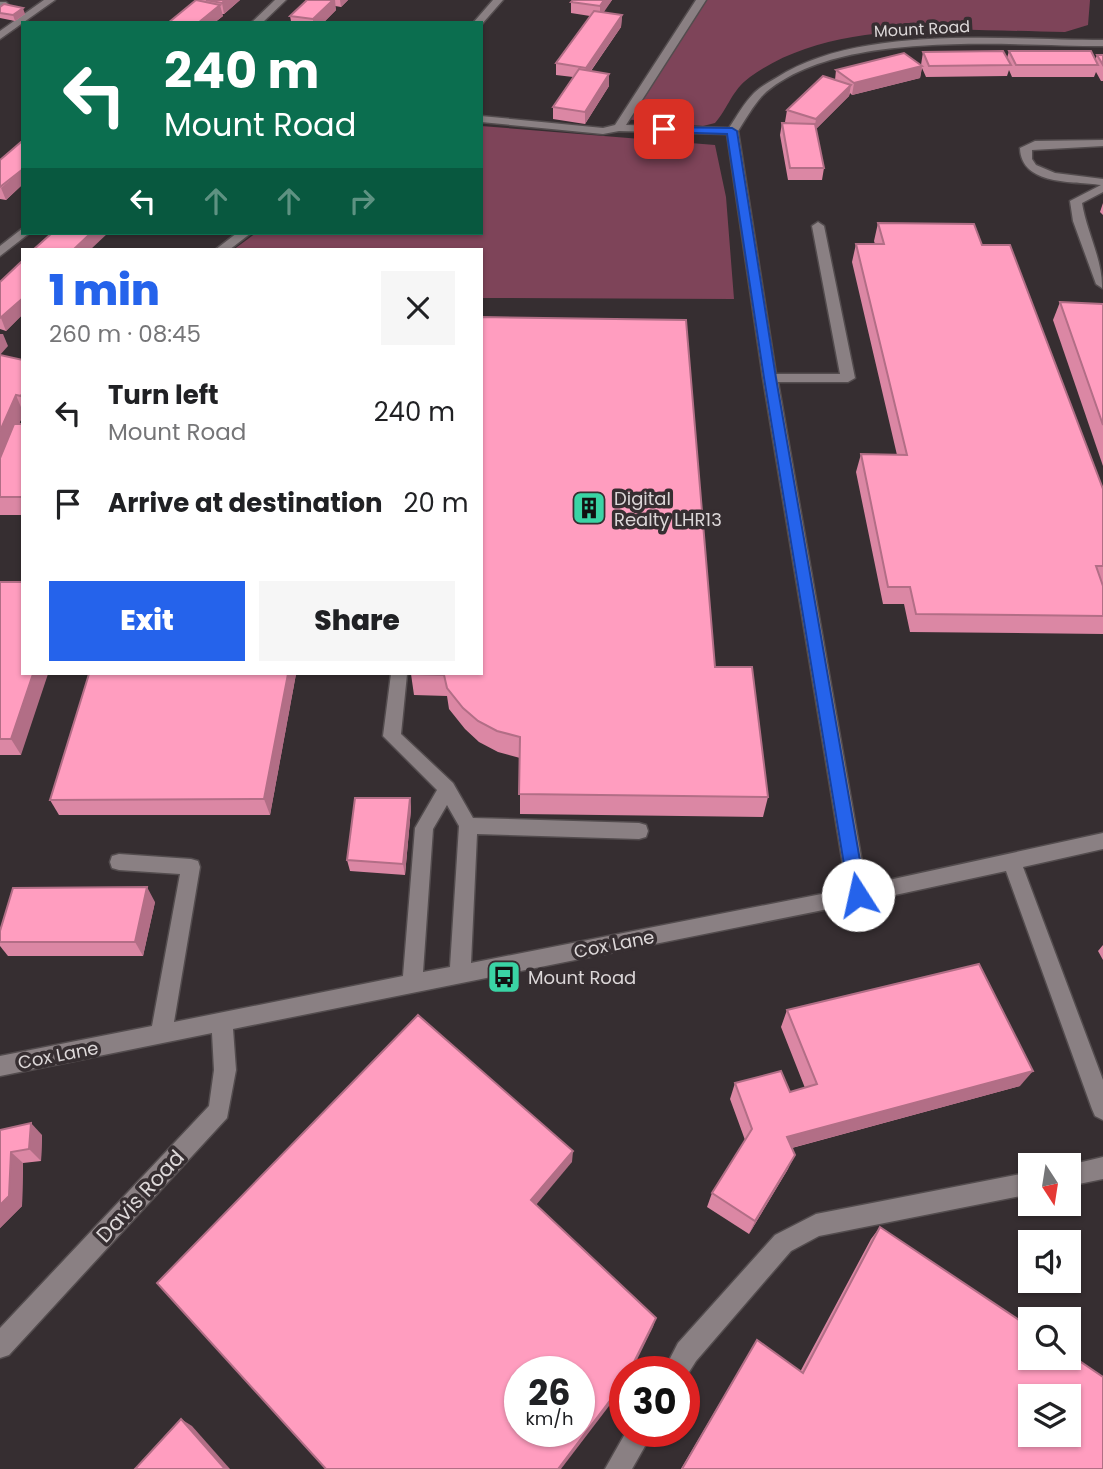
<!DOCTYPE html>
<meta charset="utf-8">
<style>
body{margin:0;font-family:Poppins,sans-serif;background:#f6f6f6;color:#202124;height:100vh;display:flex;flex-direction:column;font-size:26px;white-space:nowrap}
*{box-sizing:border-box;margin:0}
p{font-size:23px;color:#757577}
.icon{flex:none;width:38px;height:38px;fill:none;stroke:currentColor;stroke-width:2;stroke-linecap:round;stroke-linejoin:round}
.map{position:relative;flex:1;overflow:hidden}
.side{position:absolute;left:21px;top:248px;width:462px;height:427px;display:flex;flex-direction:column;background:#fff;border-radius:0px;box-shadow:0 2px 5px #0004}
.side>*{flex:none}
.banner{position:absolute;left:21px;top:21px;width:462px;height:214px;border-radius:0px;box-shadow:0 2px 5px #0004;background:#0b6e4f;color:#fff;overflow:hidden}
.needle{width:46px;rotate:168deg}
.controls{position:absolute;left:1018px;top:1153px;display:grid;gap:14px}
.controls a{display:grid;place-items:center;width:63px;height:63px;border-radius:0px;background:#fff;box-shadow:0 2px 5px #0004;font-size:35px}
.speed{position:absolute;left:504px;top:1356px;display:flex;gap:14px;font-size:35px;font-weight:700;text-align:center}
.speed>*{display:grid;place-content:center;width:91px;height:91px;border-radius:50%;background:#fff;box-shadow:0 2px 5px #0004;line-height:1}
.speed small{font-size:18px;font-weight:400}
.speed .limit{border:10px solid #d22;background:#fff;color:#111}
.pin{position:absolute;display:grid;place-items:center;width:60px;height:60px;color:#fff;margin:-30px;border-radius:14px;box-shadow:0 4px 10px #0006}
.me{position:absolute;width:77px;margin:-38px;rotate:350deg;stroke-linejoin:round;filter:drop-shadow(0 0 5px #0008)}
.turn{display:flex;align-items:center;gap:24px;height:147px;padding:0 28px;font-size:32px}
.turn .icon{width:91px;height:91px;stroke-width:2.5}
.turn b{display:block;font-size:49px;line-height:60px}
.lanes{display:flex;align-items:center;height:66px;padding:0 28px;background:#0003;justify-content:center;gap:35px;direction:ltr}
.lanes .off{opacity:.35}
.round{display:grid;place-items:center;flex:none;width:74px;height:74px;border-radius:0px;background:#f6f6f6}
.headline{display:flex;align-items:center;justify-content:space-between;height:119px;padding:0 28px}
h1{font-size:42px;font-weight:800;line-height:52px;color:#2563eb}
.primary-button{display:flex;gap:14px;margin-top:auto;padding:14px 28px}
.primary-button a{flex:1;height:80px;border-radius:0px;background:#2563eb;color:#fff;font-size:28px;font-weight:800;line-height:80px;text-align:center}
.primary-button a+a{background:#f6f6f6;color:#202124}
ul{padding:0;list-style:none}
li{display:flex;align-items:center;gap:21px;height:91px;padding:0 28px}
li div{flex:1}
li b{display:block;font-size:26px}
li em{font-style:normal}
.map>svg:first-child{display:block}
.green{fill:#7e4459}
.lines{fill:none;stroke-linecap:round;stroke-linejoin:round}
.minor-casing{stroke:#534c4e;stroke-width:3}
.minor{fill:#8a8083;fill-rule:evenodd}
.wall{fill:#db87a4}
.shaded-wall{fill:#b26e86}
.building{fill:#ff9dbf;stroke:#b26e86;stroke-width:2;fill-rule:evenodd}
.route{fill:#2563eb;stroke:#184099;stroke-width:2}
.labels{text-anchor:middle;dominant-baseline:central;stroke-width:7;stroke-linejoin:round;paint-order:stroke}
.far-street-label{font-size:16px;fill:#dcd7d8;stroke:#362e31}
.poi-label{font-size:18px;fill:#dcd7d8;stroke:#362e31;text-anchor:start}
.street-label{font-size:18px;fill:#dcd7d8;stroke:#362e31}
.near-street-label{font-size:21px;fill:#dcd7d8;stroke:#362e31}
</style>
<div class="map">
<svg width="1103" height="1469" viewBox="0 0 1103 1469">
<rect width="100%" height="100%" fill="#362e31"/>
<g class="green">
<path d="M704 0H1090L1088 25 1065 32C967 31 833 16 750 77 731 91 729 107 715 123L703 126 623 119Z"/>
<polygon points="481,126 715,145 726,197 734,299 481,298 481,250 233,250 256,233 481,233"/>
</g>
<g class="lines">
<defs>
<g id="minor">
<polygon points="44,0 55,0 0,39 0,31"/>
<polygon points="275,0 286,0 262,23 251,23"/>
<polygon points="493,0 503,0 481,25 481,23 473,23"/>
<path d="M696 0H706L626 125 729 128C737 116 744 103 754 93 760 87 769 82 776 78 859 24 1006 40 1103 40V46C1010 46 834 28 762 96 753 106 745 120 738 131L776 374H840L812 226 818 222 824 226 855 378 848 382H778L866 885 1103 833V849L1023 867 1103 1080V1120L1095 1116 1092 1109 1006 871 858 903 233 1029 236 1070 227 1118 9 1355 0 1358V1328L209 1106 214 1070 212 1033 0 1076V1056L152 1026 180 874 119 870 112 868 110 862 112 856 119 854 191 859 198 861 200 867 174 1022 403 976 415 828 437 790 383 736 391 674H407L401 734 453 783 473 818 639 823 646 825 648 831 646 837 639 839 477 834 471 963 847 889 763 378 727 134 619 131 603 134 481 122V116L603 128 615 125ZM447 805 459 826 450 967 423 972 433 829Z"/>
<polygon points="0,2 6,2 8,4 0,9"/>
<path d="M1103 140V146L1032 150V159L1036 165 1055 173 1103 179V192L1082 203C1086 230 1103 261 1102 288L1096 284 1073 221 1070 201 1101 185C1074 181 1021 186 1020 148L1035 141Z"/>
<polygon points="23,228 23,233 29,233 27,235 0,256 0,246"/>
<polygon points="237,233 251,233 229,250 215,250"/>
<polygon points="1103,1157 1103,1179 1069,1186 1069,1166 1065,1166"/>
<polygon points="1031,1172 1031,1194 819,1236 791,1251 696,1361 684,1380 684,1372 663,1372 678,1343 775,1235 816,1214"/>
<polygon points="626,1432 653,1432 632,1469 605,1469"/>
</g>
</defs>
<use href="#minor" class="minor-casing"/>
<use href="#minor" class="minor"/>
</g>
<g class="wall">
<polygon points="199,0 240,0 224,14 222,14 223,16 214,23 168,23"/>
<polygon points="307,0 348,0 341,7 335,6 336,10 323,23 289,23 291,21 290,16"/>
<polygon points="612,0 603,12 622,15 621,27 591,71 609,86 585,124 553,119 553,107 573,77 556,75 556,63 590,16 571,13 571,2"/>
<polygon points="0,7 25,14 15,21 0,18"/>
<polygon points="1009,51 1095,60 1097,55 1103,55 1103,81 1101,81 1096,72 1094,77 1012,77 1009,70 1007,76 926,77 922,68 920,78 852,95 850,93 849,96 816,129 824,168 822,180 788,180 780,135 782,123 790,124 785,122 787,110 835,80 836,70 921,65 923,52 1007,58"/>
<polygon points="23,142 23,184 6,200 0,199 0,160"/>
<polygon points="1103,203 1103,215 1100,212"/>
<polygon points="878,223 982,245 1103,489 1103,634 910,632 904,604 883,604 856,472 861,454 897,455 852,262 856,244 875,244 874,241"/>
<polygon points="23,262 23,314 6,331 0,329 0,282"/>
<polygon points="1060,302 1103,304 1103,466 1053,320"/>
<polygon points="0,355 23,360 23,415 19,424 23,424 23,515 0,515"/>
<polygon points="0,582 21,755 0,755"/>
<polygon points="715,667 768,797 763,817 520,814 520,758 498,752 479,742 465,729 449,709 447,696 414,695 411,674"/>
<polygon points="89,674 296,674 270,815 59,815 50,800"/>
<polygon points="410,798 411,809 405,875 350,871 347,860"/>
<polygon points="155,902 143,956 8,956 0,946 0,931"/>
<polygon points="1103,945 1103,960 1098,951"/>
<polygon points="787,1010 1020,1086 792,1148 788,1169 749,1234 707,1207 712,1193 745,1140 730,1099 735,1083 790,1092 805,1088 781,1027"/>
<polygon points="0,1130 42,1135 41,1161 23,1163 22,1206 0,1228"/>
<polygon points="880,1227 1103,1469 681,1469 751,1350 800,1372 871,1239"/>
</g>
<g class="shaded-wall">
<polygon points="225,0 240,0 224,14 222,3"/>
<polygon points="333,0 335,0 336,10 323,23 313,23 313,19"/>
<polygon points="340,0 348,0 341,7"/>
<polygon points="604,0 612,0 600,18 600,6"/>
<polygon points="220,5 223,16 214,23 198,23"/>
<polygon points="23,8 25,14 15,21 13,15"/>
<polygon points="622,15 621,27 585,79 586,68"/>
<polygon points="922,66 920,78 852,95 854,83"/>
<polygon points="609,74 609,86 585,124 585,112"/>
<polygon points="851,85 849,96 814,131 816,119"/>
<polygon points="23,169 23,184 6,200 1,188"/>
<polygon points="91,233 108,233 90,250 73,250"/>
<polygon points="23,298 23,314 6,331 1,318"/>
<polygon points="0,334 3,334 8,346 0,355"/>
<polygon points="16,395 23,412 23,415 0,464 0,431"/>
<polygon points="33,674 48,674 21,755 11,739"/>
<polygon points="288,674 296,674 270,815 264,799"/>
<polygon points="410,798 411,809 405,875 403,864"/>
<polygon points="147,887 155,902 143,956 135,942"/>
<polygon points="1033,1071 1020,1086 780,1151 787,1137"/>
<polygon points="31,1123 42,1135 41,1161 29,1149"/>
<polygon points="573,1151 572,1162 531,1211 531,1200"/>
<polygon points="11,1152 23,1163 22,1206 0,1228 0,1205"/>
<polygon points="795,1155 788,1169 749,1234 755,1221"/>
<polygon points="656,1318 653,1327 631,1372 629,1372"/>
<polygon points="625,1381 625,1384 622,1389 561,1469 558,1469"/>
<polygon points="181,1419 192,1426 230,1469 225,1469"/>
</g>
<g class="building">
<polygon points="196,0 220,5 198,23 168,23"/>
<polygon points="206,0 225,0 222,3"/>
<polygon points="307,0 333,0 313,19 290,16"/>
<polygon points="573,0 604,0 600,6 571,2"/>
<polygon points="4,4 23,8 13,15 0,13 0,7"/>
<polygon points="594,11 622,15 586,68 556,63"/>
<polygon points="1003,51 1011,65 929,66 923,52"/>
<polygon points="1009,51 1091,51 1098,65 1016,65"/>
<polygon points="904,53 922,66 854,83 836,70"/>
<polygon points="1097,55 1103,55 1103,65"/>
<polygon points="579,69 609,74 585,112 553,107"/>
<polygon points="823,76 851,85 816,119 787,110"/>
<polygon points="782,123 815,124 824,168 790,168"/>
<polygon points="21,142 23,142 23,169 0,187 0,160"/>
<polygon points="878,223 974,224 982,245 1010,245 1103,489 1103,566 1096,566 1103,586 1103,616 916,614 910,587 888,587 861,454 907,455 856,244 884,244"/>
<polygon points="52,233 91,233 73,250 33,250"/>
<polygon points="21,262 23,262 23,298 0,318 0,282"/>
<polygon points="1060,302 1103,304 1103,425"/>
<polygon points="481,317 686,320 715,667 752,667 768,797 519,794 520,737 497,731 478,721 463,708 447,688 444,675 411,674 481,674"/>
<polygon points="0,355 23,360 23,392 21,396 16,395 0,431"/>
<polygon points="14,424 23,424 23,497 0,497 0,458"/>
<polygon points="0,582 23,582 23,674 33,674 11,739 0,739"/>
<polygon points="89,674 288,674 264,799 50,800"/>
<polygon points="355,798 410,798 403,864 347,860"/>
<polygon points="147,887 135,942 0,942 0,931 13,888"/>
<polygon points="979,964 1033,1071 787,1137 795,1155 755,1221 712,1193 752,1129 735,1083 781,1071 790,1092 817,1084 787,1010"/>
<path d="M418 1015 573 1151 531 1200 656 1318 629 1372H625L624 1382 558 1469H326L157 1283ZM520 1372H579V1432H520Z"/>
<polygon points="31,1123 29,1149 11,1152 9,1196 0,1205 0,1130"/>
<path d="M880 1227 1031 1328V1358H1069V1354L1103 1377V1469H682L757 1340 803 1373ZM1031 1396H1069V1435H1031Z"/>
<polygon points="181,1419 225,1469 135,1469"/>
</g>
<polygon class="route" points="661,127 732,128 737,131 776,378 866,895 864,900 858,902 851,900 849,895 764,378 727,134 664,132 661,131"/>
<defs>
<symbol id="building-square" viewBox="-11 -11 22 22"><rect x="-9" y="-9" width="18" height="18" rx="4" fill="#3ad4a5" stroke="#362e31"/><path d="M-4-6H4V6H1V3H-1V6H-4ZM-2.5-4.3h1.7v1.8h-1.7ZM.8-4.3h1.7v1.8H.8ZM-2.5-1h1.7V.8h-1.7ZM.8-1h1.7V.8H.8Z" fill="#111"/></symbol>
<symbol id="bus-square" viewBox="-11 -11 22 22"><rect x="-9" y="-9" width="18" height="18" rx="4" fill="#3ad4a5" stroke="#362e31"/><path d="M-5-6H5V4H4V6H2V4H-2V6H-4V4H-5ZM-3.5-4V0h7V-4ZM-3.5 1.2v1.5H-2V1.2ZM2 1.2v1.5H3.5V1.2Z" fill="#111"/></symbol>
</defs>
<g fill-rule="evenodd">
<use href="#building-square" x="570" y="489" width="38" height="38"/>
<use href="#bus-square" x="485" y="958" width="38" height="38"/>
</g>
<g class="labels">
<g class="far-street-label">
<text transform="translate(922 29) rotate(-3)">Mount Road</text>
</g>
<g class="poi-label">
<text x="614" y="498">Digital<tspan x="614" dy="21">Realty LHR13</tspan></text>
<text x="528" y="977">Mount Road</text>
</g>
<g class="street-label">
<text transform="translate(614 944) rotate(-11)">Cox Lane</text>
<text transform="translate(58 1055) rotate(-11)">Cox Lane</text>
</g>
<g class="near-street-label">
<text transform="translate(140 1196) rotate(-47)">Davis Road</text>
</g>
</g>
</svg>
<div class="controls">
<a><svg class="needle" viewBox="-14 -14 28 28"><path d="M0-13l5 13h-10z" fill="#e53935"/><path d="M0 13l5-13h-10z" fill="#757577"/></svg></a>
<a><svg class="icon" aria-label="sound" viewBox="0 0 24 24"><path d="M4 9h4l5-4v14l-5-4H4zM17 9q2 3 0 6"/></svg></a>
<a><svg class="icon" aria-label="search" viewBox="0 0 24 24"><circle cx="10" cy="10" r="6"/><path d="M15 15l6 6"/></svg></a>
<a><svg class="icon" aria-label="layers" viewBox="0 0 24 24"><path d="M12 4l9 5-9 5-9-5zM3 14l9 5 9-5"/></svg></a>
</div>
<div class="speed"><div>26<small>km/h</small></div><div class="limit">30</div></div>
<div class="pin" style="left:664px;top:129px;background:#d93025"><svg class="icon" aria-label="arrive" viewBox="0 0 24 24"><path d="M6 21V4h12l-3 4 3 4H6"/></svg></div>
<svg class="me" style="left:858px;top:895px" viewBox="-20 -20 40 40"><circle r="19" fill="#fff"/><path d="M0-13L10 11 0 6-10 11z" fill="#2563eb"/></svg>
<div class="banner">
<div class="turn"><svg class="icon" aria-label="left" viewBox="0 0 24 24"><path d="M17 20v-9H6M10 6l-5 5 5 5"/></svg><div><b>240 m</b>Mount Road</div></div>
<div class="lanes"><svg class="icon" aria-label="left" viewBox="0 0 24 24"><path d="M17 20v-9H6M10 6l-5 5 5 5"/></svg><svg class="icon off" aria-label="ahead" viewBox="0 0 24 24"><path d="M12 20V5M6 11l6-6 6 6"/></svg><svg class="icon off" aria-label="ahead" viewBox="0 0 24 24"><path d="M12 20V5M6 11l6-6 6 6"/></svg><svg class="icon off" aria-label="right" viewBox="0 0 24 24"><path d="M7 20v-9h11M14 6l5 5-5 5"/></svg></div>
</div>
<section class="side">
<div class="headline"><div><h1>1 min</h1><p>260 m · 08:45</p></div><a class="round"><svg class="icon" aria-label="close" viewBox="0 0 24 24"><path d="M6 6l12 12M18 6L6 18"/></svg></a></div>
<ul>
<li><svg class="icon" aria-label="left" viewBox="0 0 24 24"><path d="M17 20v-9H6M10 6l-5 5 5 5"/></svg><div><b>Turn left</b><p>Mount Road</p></div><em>240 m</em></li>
<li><svg class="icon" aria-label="arrive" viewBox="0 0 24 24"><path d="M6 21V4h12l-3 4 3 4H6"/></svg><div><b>Arrive at destination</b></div><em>20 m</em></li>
</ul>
<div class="primary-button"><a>Exit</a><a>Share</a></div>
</section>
</div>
